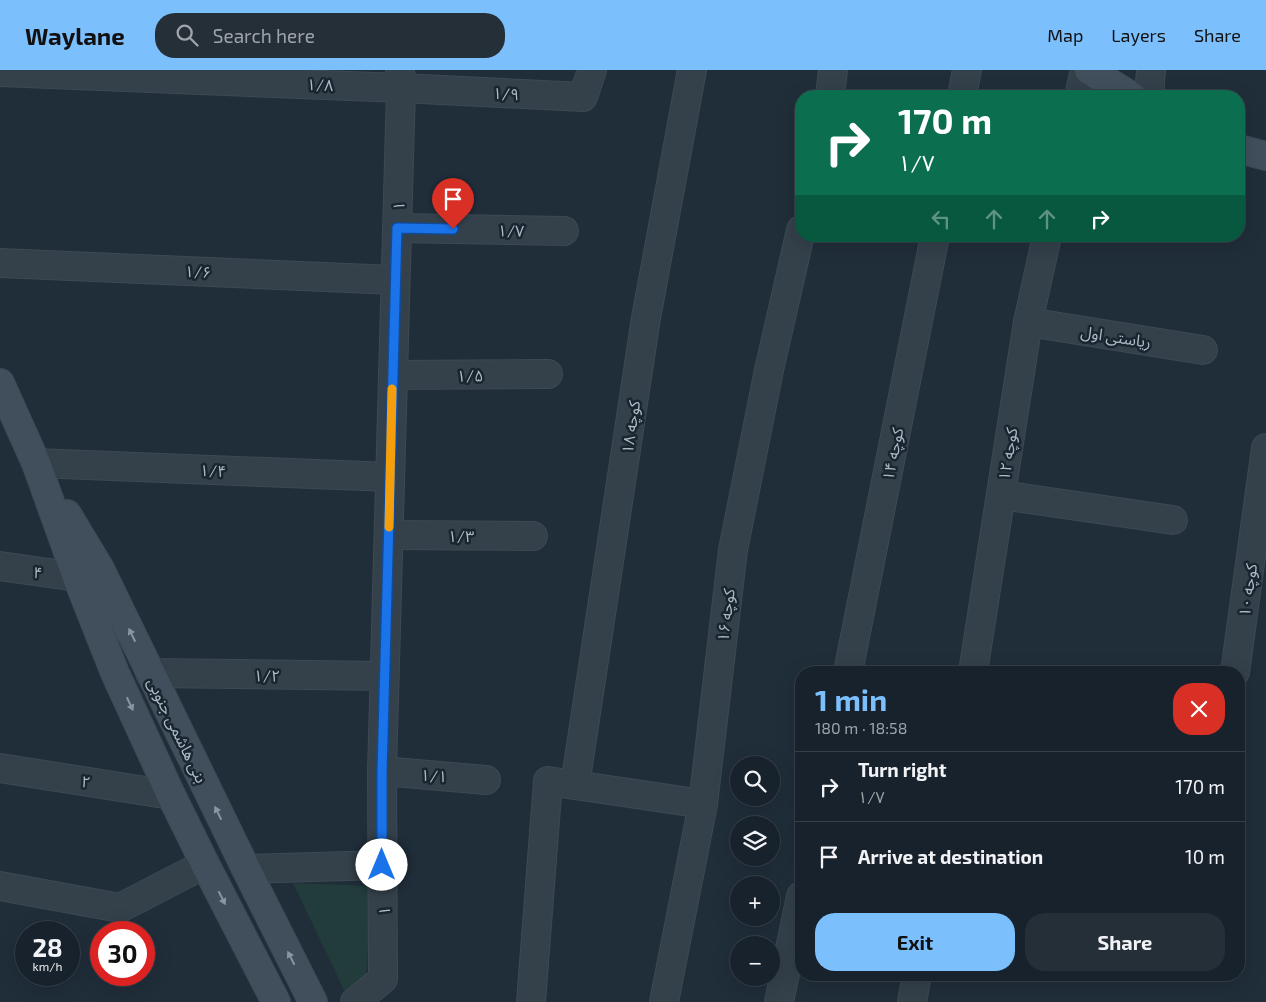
<!DOCTYPE html>
<meta charset="utf-8">
<style>
body{margin:0;font-family:"Exo 2","Noto Sans Arabic",sans-serif;background:#252f38;color:#f1f3f6;height:100vh;display:flex;flex-direction:column;font-size:19px;white-space:nowrap}
*{box-sizing:border-box;margin:0}
p{font-size:16px;color:#9fa4a9}
.icon{flex:none;width:28px;height:28px;fill:none;stroke:currentColor;stroke-width:2;stroke-linecap:round;stroke-linejoin:round}
.map{position:relative;flex:1;overflow:hidden}
.details{position:absolute;left:795px;top:596px;width:450px;height:315px;display:flex;flex-direction:column;background:#18222c;border-radius:20px;box-shadow:0 5px 20px #0002,0 0 0 1px #363f48}
.details>*{flex:none}
.guide{position:absolute;left:795px;top:20px;width:450px;height:152px;border-radius:20px;box-shadow:0 5px 20px #0002,0 0 0 1px #363f48;background:#0b6e4f;color:#fff;overflow:hidden}
.controls{position:absolute;left:730px;top:686px;display:grid;gap:10px}
.controls a{display:grid;place-items:center;width:50px;height:50px;border-radius:50%;background:#18222c;box-shadow:0 5px 20px #0002,0 0 0 1px #363f48;font-size:25px}
.speed{position:absolute;left:15px;top:851px;display:flex;gap:10px;font-size:25px;font-weight:700;text-align:center}
.speed>*{display:grid;place-content:center;width:65px;height:65px;border-radius:50%;background:#18222c;box-shadow:0 5px 20px #0002,0 0 0 1px #363f48;line-height:1}
.speed small{font-size:12px;font-weight:400}
.speed .limit{border:8px solid #d22;background:#fff;color:#111}
.pin{position:absolute;display:grid;place-items:center;width:42px;height:42px;color:#fff;margin:-51px -21px;border-radius:50% 50% 50% 0;rotate:-45deg;box-shadow:0 0 5px #0007}
.pin .icon{rotate:45deg}
.me{position:absolute;width:55px;margin:-28px;rotate:0deg;stroke-linejoin:round;filter:drop-shadow(0 0 4px #0008)}
.turn{display:flex;align-items:center;gap:18px;height:105px;padding:0 20px;font-size:22px}
.turn .icon{width:65px;height:65px;stroke-width:2.5}
.turn b{display:block;font-size:35px;line-height:42px}
.lanes{display:flex;align-items:center;height:48px;padding:0 20px;background:#0003;justify-content:center;gap:25px;direction:ltr}
.lanes .off{opacity:.35}
.round{display:grid;place-items:center;flex:none;width:52px;height:52px;border-radius:20px;background:#252f38}
.overview{display:flex;align-items:center;justify-content:space-between;height:85px;padding:0 20px}
h1{font-size:30px;font-weight:700;line-height:38px;color:#7cbffd}
.primary-button{display:flex;gap:10px;margin-top:auto;padding:10px 20px}
.primary-button a{flex:1;height:58px;border-radius:20px;background:#7cbffd;color:#111;font-size:20px;font-weight:700;line-height:58px;text-align:center}
.primary-button a+a{background:#252f38;color:#f1f3f6}
ul{padding:0;list-style:none}
li{display:flex;align-items:center;gap:15px;height:70px;padding:0 20px;border-top:1px solid #363f48}
li div{flex:1}
li b{display:block;font-size:19px}
li em{font-style:normal}
header{display:flex;align-items:center;gap:30px;box-sizing:border-box;height:70px;padding:0 25px;background:#7cbffd;color:#111}
header strong{font-size:24px}
nav{display:flex;gap:28px;margin-inline-start:auto;font-size:18px}
.search{width:350px;height:45px;background:#252f38;display:flex;align-items:center;gap:12px;box-sizing:border-box;padding:0 18px;border-radius:20px;color:#9fa4a9;font-size:19px}
.map>svg:first-child{display:block}
.green{fill:#223b3b}
.lines{fill:none;stroke-linecap:round;stroke-linejoin:round}
.street-casing{stroke:#3d4954;stroke-width:30}
.secondary-casing{stroke:#3d4954;stroke-width:30}
.street{stroke:#34404a;stroke-width:28}
.secondary{stroke:#414f5d;stroke-width:28}
.oneway{fill:#8895a2}
.route-casing{stroke:#114b97;stroke-width:12}
.route{stroke:#1a73e8;stroke-width:9}
.slow{stroke:#f59e0b;stroke-width:9}
.labels{text-anchor:middle;dominant-baseline:central;stroke-width:5;stroke-linejoin:round;paint-order:stroke}
.street-label{font-size:16px;fill:#aebbc7;stroke:#19252f}
</style>
<header>
<strong>Waylane</strong>
<div class="search"><svg class="icon" aria-label="search" viewBox="0 0 24 24"><circle cx="10" cy="10" r="6"/><path d="M15 15l6 6"/></svg>Search here</div>
<nav><a>Map</a><a>Layers</a><a>Share</a></nav>
</header>
<div class="map">
<svg width="1266" height="932" viewBox="0 0 1266 932">
<rect width="100%" height="100%" fill="#202e3a"/>
<polygon class="green" points="293,813 372,816 366,906 346,924"/>
<g class="lines">
<defs>
<g id="street">
<polyline points="0,2 401,18 583,27 592,0"/>
<polyline points="830,26 833,0"/>
<polyline points="962,26 967,0"/>
<polyline points="1079,26 1085,0"/>
<polyline points="1149,26 1151,0"/>
<polyline points="397,158 564,161"/>
<polyline points="0,193 395,210"/>
<polyline points="1028,252 1203,280"/>
<polyline points="393,305 548,304"/>
<polyline points="36,393 390,407"/>
<polyline points="1001,425 1173,450"/>
<polyline points="389,465 533,466"/>
<polyline points="0,496 77,507"/>
<polyline points="848,602 935,166"/>
<polyline points="973,602 1028,252 1047,166"/>
<polyline points="1235,602 1266,378"/>
<polyline points="150,603 384,606"/>
<polyline points="0,698 171,725"/>
<polyline points="382,701 486,710"/>
<polyline points="575,715 646,248 692,0"/>
<polyline points="246,799 382,795"/>
<polyline points="0,816 120,838 205,794"/>
<polyline points="355,932 383,909 382,701 401,18 400,0"/>
<polyline points="531,932 548,711 703,734"/>
<polyline points="664,932 703,734 733,480 769,300 801,160"/>
<polyline points="779,932 801,826"/>
<polyline points="912,932 917,905"/>
</g>
<g id="secondary">
<polyline points="1089,0 1131,26"/>
<polyline points="1239,79 1266,86"/>
<polyline points="0,313 36,393 77,507 115,603 171,725 205,794 276,932"/>
<polyline points="67,444 100,499 246,799 313,932"/>
</g>
</defs>
<use href="#street" class="street-casing"/>
<use href="#secondary" class="secondary-casing"/>
<use href="#street" class="street"/>
<use href="#secondary" class="secondary"/>
</g>
<defs><path id="oneway-solid" d="M-6-.8H1V-3.2L6.5 0L1 3.2V.8H-6Z" transform="scale(1.25)"/></defs>
<g class="oneway">
<use href="#oneway-solid" transform="translate(132 565) rotate(-116)"/>
<use href="#oneway-solid" transform="translate(130 634) rotate(65)"/>
<use href="#oneway-solid" transform="translate(218 743) rotate(-116)"/>
<use href="#oneway-solid" transform="translate(222 828) rotate(63)"/>
<use href="#oneway-solid" transform="translate(291 888) rotate(-117)"/>
</g>
<g class="lines">
<defs>
<polyline id="route" points="382,795 382,702 397,158 453,159"/>
</defs>
<use href="#route" class="route-casing"/>
<use href="#route" class="route"/>
<polyline class="slow" points="389,457 392,319"/>
</g>
<g class="labels">
<g class="street-label">
<text transform="translate(320 14) rotate(2)">۱/۸</text>
<text transform="translate(506 23) rotate(3)">۱/۹</text>
<text transform="translate(398 136) rotate(-88)">۱</text>
<text transform="translate(511 160) rotate(1)">۱/۷</text>
<text transform="translate(198 201) rotate(2)">۱/۶</text>
<text transform="translate(1116 266) rotate(9)">ریاستی اول</text>
<text transform="translate(470 305) rotate(-1)">۱/۵</text>
<text transform="translate(630 357) rotate(-82)">کوچه ۱۸</text>
<text transform="translate(892 384) rotate(-79)">کوچه ۱۴</text>
<text transform="translate(1007 384) rotate(-81)">کوچه ۱۲</text>
<text transform="translate(213 400) rotate(2)">۱/۴</text>
<text x="461" y="465">۱/۳</text>
<text transform="translate(38 502) rotate(8)">۴</text>
<text transform="translate(1247 520) rotate(-82)">کوچه ۱۰</text>
<text transform="translate(725 545) rotate(-83)">کوچه ۱۶</text>
<text transform="translate(267 605) rotate(1)">۱/۲</text>
<text transform="translate(178 660) rotate(64)">بنی هاشمی جنوبی</text>
<text transform="translate(434 705) rotate(4)">۱/۱</text>
<text transform="translate(86 711) rotate(9)">۲</text>
<text transform="translate(383 841) rotate(-90)">۱</text>
</g>
</g>
</svg>
<div class="controls">
<a><svg class="icon" aria-label="search" viewBox="0 0 24 24"><circle cx="10" cy="10" r="6"/><path d="M15 15l6 6"/></svg></a>
<a><svg class="icon" aria-label="layers" viewBox="0 0 24 24"><path d="M12 4l9 5-9 5-9-5zM3 14l9 5 9-5"/></svg></a>
<a>+</a>
<a>−</a>
</div>
<div class="speed"><div>28<small>km/h</small></div><div class="limit">30</div></div>
<div class="pin" style="left:453px;top:159px;background:#d93025"><svg class="icon" aria-label="arrive" viewBox="0 0 24 24"><path d="M6 21V4h12l-3 4 3 4H6"/></svg></div>
<svg class="me" style="left:382px;top:795px" viewBox="-20 -20 40 40"><circle r="19" fill="#fff"/><path d="M0-13L10 11 0 6-10 11z" fill="#1a73e8"/></svg>
<div class="guide">
<div class="turn"><svg class="icon" aria-label="right" viewBox="0 0 24 24"><path d="M7 20v-9h11M14 6l5 5-5 5"/></svg><div><b>170 m</b>۱/۷</div></div>
<div class="lanes"><svg class="icon off" aria-label="left" viewBox="0 0 24 24"><path d="M17 20v-9H6M10 6l-5 5 5 5"/></svg><svg class="icon off" aria-label="ahead" viewBox="0 0 24 24"><path d="M12 20V5M6 11l6-6 6 6"/></svg><svg class="icon off" aria-label="ahead" viewBox="0 0 24 24"><path d="M12 20V5M6 11l6-6 6 6"/></svg><svg class="icon" aria-label="right" viewBox="0 0 24 24"><path d="M7 20v-9h11M14 6l5 5-5 5"/></svg></div>
</div>
<section class="details">
<div class="overview"><div><h1>1 min</h1><p>180 m · 18:58</p></div><a class="round" style="background:#d93025;color:#fff"><svg class="icon" aria-label="close" viewBox="0 0 24 24"><path d="M6 6l12 12M18 6L6 18"/></svg></a></div>
<ul>
<li><svg class="icon" aria-label="right" viewBox="0 0 24 24"><path d="M7 20v-9h11M14 6l5 5-5 5"/></svg><div><b>Turn right</b><p>۱/۷</p></div><em>170 m</em></li>
<li><svg class="icon" aria-label="arrive" viewBox="0 0 24 24"><path d="M6 21V4h12l-3 4 3 4H6"/></svg><div><b>Arrive at destination</b></div><em>10 m</em></li>
</ul>
<div class="primary-button"><a>Exit</a><a>Share</a></div>
</section>
</div>
